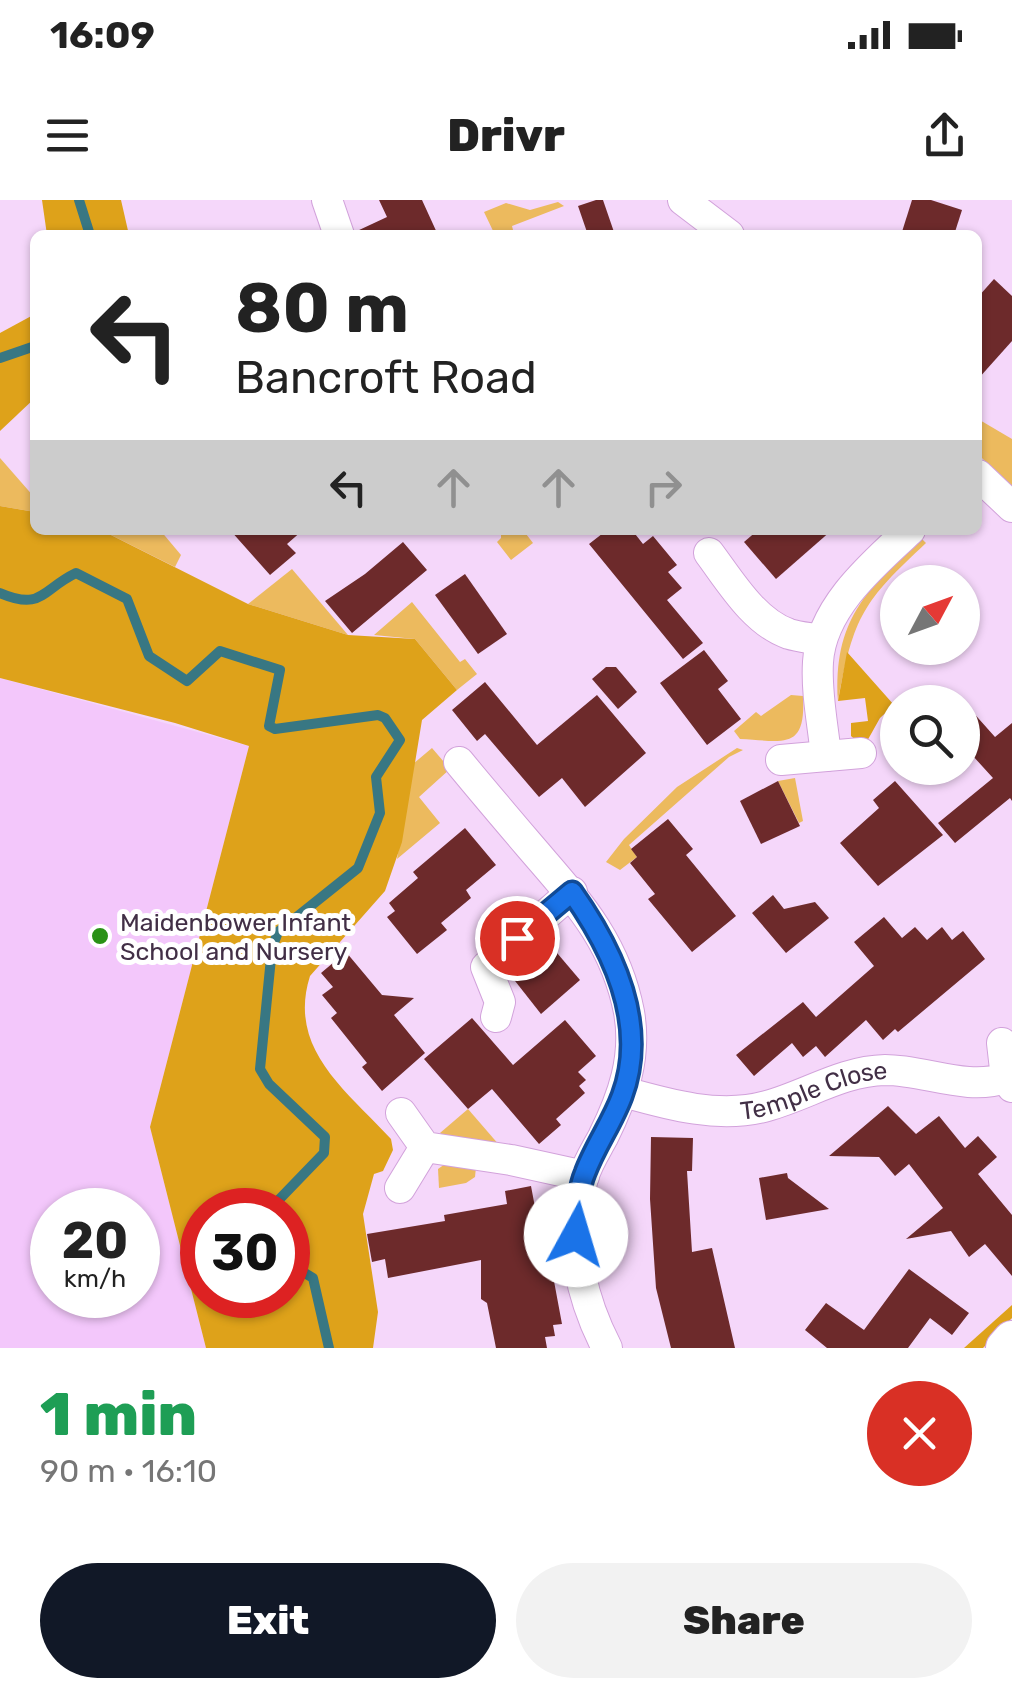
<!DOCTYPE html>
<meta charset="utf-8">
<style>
body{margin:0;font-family:Rubik,sans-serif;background:#f2f2f2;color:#222;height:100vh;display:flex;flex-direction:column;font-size:38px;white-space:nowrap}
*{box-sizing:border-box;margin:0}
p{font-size:32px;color:#767676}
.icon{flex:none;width:55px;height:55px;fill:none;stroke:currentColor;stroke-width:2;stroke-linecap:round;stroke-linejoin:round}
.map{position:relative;height:1148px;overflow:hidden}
.drawer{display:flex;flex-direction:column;background:#fff;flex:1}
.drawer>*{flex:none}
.hud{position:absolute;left:30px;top:30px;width:952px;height:305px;border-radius:15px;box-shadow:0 2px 8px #0004;background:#fff;color:#222;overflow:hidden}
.needle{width:65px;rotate:49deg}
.buttons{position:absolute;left:880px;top:365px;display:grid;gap:20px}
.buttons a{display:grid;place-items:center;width:100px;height:100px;border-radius:50%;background:#fff;box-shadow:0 2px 8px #0004;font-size:50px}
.speed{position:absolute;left:30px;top:988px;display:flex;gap:20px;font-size:50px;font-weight:700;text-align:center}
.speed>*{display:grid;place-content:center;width:130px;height:130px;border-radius:50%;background:#fff;box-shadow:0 2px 8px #0004;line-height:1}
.speed small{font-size:25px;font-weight:400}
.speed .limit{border:15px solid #d22;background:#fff;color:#111}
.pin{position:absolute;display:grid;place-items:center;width:85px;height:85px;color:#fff;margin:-42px;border:5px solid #fff;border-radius:50%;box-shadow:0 2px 10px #0007}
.me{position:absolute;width:110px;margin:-55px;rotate:6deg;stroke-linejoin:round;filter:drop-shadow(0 0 8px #0008)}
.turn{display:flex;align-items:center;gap:35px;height:210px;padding:0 40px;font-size:45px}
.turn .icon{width:130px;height:130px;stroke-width:2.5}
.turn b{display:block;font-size:70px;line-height:85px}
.lanes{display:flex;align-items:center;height:95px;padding:0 40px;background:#0003;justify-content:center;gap:50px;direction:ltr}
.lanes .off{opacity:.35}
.round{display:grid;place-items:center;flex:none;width:105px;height:105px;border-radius:52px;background:#f2f2f2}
.head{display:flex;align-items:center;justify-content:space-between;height:170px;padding:0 40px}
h1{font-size:60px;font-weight:800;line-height:75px;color:#1e9e55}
.primary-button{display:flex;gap:20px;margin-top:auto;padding:20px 40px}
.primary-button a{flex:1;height:115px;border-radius:60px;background:#111827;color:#fff;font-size:40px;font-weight:800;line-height:115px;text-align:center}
.primary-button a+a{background:#f2f2f2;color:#222}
.status{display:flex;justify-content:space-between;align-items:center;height:70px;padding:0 50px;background:#fff;direction:ltr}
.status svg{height:28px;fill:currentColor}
header{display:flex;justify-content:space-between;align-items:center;height:130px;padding:0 40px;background:#fff;font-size:45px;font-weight:800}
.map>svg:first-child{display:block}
.built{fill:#f3c7fb;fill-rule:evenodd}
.green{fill:#ecba5e}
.forest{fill:#dea21a;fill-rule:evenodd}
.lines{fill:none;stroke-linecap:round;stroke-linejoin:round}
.stream{stroke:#387783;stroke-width:10}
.building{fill:#6d2a2b}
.minor-casing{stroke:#d2a2db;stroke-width:32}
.tertiary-casing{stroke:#d2a2db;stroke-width:40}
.minor{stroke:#fff;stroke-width:30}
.tertiary{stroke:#fff;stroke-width:38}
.route-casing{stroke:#114b97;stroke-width:25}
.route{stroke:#1a73e8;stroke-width:18}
.poi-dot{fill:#299116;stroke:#fff;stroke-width:4}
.labels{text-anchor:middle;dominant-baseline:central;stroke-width:10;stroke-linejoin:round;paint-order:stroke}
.poi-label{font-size:25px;fill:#422f46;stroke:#fff;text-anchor:start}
.street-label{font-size:25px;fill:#422f46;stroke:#fff}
</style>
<div class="status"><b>16:09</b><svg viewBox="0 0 49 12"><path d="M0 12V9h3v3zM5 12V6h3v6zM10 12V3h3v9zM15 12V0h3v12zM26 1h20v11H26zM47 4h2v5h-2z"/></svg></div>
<header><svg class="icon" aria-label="menu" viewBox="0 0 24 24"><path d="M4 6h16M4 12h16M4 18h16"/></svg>Drivr<svg class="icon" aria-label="share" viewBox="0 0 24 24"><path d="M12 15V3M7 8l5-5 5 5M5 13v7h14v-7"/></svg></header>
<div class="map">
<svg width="1012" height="1148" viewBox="0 0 1012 1148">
<rect width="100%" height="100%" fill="#f5d7fa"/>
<path class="built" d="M0 478 249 546 150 927 206 1148H0ZM52 1010H138V1095H52Z"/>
<g class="green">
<polygon points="558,2 564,6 512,26 513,30 495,35 484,12 506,3 530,10"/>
<polygon points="978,219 1012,239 1012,289 978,254"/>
<polygon points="0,258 35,298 35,312 0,306"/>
<polygon points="101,330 160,330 181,355 175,367"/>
<polygon points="501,330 523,330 533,343 511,360 497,342 501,338"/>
<path d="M921 338 926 343C863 402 854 415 838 501 833 421 866 390 921 338Z"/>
<polygon points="292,369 348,435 248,404"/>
<polygon points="412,402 460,462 465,459 477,474 457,490 415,439 374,435"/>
<path d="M791 495 803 496C806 551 784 541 740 539L734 531 756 512 761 516Z"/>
<polygon points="432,548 450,569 419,597 440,623 397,659 413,564"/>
<polygon points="737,548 743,550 729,557 629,645 637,657 620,670 606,662 624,639 677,587"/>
<polygon points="795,578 803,621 799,623 778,581"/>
<polygon points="468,909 500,946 448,939 440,933"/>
<polygon points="445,964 476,967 475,977 466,983 439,988 438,969"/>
</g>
<g class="forest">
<polygon points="42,0 121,0 129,35 47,35"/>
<polygon points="35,114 35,198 0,231 0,133"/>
<path d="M0 306 35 312V330H101L248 404 348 435 415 439 457 490 422 520 402 642 385 691 310 776C287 849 346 890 391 939L393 950 383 971 374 974 363 1014 378 1112 373 1148H206L150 927 249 546 175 523 0 478ZM202 1010H288V1095H202Z"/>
<polygon points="847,452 894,505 880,518 866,543 860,544 851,536 851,523 868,521 865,498 838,501"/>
<polygon points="1012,1105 1012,1118 983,1148 964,1148"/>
</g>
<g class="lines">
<g class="stream">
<polyline points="79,0 90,35"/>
<polyline points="0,158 35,146"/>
<path d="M0 393C42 411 41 390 76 373L127 399 149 456 187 481 220 451 280 470 269 526 275 529 378 515 385 518 400 540 376 577 380 613 358 668 278 732 272 748 260 869 269 884 325 937 324 953 269 1010"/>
<polyline points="288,1063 313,1078 329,1148"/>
</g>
</g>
<g class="building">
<polygon points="379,0 422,0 438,35 357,35 357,31 387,17"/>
<polygon points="596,0 603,0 615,35 588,35 578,6"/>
<polygon points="912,0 931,0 962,10 954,35 901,35"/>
<polygon points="994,79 1012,96 1012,141 978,179 978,97"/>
<polygon points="230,330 303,330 287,344 296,353 270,375"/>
<polygon points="607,330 632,330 643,344 653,336 677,365 668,372 682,388 667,400 703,443 683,459 589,344"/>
<polygon points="758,330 832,330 776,379 744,342"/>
<polygon points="403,342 427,370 352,433 325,401 365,374"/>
<polygon points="465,374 507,434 478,454 435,395"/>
<polygon points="704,450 728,481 718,489 741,519 707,545 660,483"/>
<polygon points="606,467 616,467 637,492 618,509 592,479"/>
<polygon points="485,482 537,545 597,495 646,553 585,607 562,578 539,597 485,534 477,541 452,510"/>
<polygon points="962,500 995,537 1012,523 1012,601 1010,598 955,643 938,623 993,578 962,544"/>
<polygon points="778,581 800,626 761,644 740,601"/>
<polygon points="895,581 943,635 878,686 840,643 879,608 873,600"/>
<polygon points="668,619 693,649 686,655 736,716 692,752 648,699 655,694 630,663 637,657 631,649"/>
<polygon points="465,628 496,665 466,690 471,698 441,723 447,730 417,754 387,717 395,711 389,703 418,678 413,672"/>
<polygon points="773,695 784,709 815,702 829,718 786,753 752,713"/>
<polygon points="884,717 902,738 915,727 927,740 942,727 952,740 963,731 985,759 898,832 895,829 883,840 866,820 825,857 816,846 803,857 792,843 754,876 736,855 803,802 816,817 874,766 854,742"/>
<polygon points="546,740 580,780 541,814 508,772"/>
<polygon points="346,752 382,795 414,798 394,815 425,853 382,891 362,867 367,863 331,818 337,813 322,795 333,787 321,773"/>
<polygon points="472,818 513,865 565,820 596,856 578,872 586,880 579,886 585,893 556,919 561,925 539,944 492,889 468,909 424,859"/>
<polygon points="888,906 916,934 939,916 965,948 978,936 997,957 978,974 1012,1015 1012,1076 985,1044 969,1057 951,1031 906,1039 943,1008 909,964 895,976 879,957 829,956"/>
<polygon points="651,937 693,938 692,971 687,971 692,1052 712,1048 735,1148 671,1148 656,1088 650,999"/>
<polygon points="787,973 788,978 829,1009 766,1020 759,978"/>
<polygon points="531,986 546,1066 551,1065 562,1124 553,1125 555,1136 545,1137 547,1148 496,1148 487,1103 481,1099 481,1060 388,1078 385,1059 372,1062 367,1034 445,1021 444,1015 507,1004 505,991"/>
<polygon points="909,1069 969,1113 952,1135 930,1118 908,1148 827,1148 805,1130 826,1103 864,1130"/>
</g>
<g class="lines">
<defs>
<g id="minor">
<polyline points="327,0 339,35"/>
<polyline points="683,0 729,35"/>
<polyline points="978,275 1012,307"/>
<path d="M709 353C730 381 754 422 789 434 799 437 811 438 821 440"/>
<path d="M826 556C823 525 816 493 818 462 821 408 873 364 910 330"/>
<polyline points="781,560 861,553"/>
<path d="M459 562C482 590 505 617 528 644 574 698 615 739 629 812 637 857 623 897 603 937 596 950 587 964 583 978 567 1036 580 1096 607 1148"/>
<polyline points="496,817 500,802 486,767 572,692"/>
<polyline points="1002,843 1006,878 1012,887"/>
<path id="s1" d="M624 892C670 905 720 919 767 906 807 895 842 871 885 870 926 870 965 891 1006 878"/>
<polyline points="401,913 425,947 511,960 584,976"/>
<polyline points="400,988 425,947"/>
</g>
<polyline id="tertiary" points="1005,1148 1012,1140"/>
</defs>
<use href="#minor" class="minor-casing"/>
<use href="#tertiary" class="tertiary-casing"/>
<use href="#minor" class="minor"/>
<use href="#tertiary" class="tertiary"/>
</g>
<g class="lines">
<defs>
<path id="route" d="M517 738 572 692C613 750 649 824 622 896 612 923 595 946 585 973 577 992 578 1015 576 1035"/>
</defs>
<use href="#route" class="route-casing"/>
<use href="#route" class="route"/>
</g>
<circle class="poi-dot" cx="100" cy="736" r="10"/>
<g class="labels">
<g class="poi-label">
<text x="120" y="722">Maidenbower Infant<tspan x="120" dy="29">School and Nursery</tspan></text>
</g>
<g class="street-label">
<text stroke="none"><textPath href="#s1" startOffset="195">Temple Close</textPath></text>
</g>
</g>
</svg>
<div class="buttons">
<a><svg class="needle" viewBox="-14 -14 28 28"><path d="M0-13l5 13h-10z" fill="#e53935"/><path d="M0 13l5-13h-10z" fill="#767676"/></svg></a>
<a><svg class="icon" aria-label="search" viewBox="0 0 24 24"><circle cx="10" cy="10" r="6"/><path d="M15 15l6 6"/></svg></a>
</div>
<div class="speed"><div>20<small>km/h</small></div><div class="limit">30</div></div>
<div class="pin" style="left:517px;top:738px;background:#d93025"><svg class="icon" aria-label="arrive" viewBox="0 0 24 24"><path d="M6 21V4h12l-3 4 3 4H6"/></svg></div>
<svg class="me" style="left:576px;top:1035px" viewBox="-20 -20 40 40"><circle r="19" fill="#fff"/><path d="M0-13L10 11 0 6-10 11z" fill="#1a73e8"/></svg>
<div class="hud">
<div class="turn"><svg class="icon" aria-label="left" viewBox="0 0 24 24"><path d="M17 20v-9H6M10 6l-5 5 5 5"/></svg><div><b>80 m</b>Bancroft Road</div></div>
<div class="lanes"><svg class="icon" aria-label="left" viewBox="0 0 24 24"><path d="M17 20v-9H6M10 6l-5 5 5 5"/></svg><svg class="icon off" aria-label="ahead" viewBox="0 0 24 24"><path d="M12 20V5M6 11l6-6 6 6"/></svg><svg class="icon off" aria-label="ahead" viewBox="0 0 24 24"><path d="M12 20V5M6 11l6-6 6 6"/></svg><svg class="icon off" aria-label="right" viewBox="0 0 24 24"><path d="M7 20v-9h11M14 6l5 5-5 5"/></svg></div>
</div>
</div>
<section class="drawer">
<div class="head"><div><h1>1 min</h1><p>90 m · 16:10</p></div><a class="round" style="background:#d93025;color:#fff"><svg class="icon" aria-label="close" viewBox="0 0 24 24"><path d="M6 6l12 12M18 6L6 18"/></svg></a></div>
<div class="primary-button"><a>Exit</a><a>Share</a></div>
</section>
